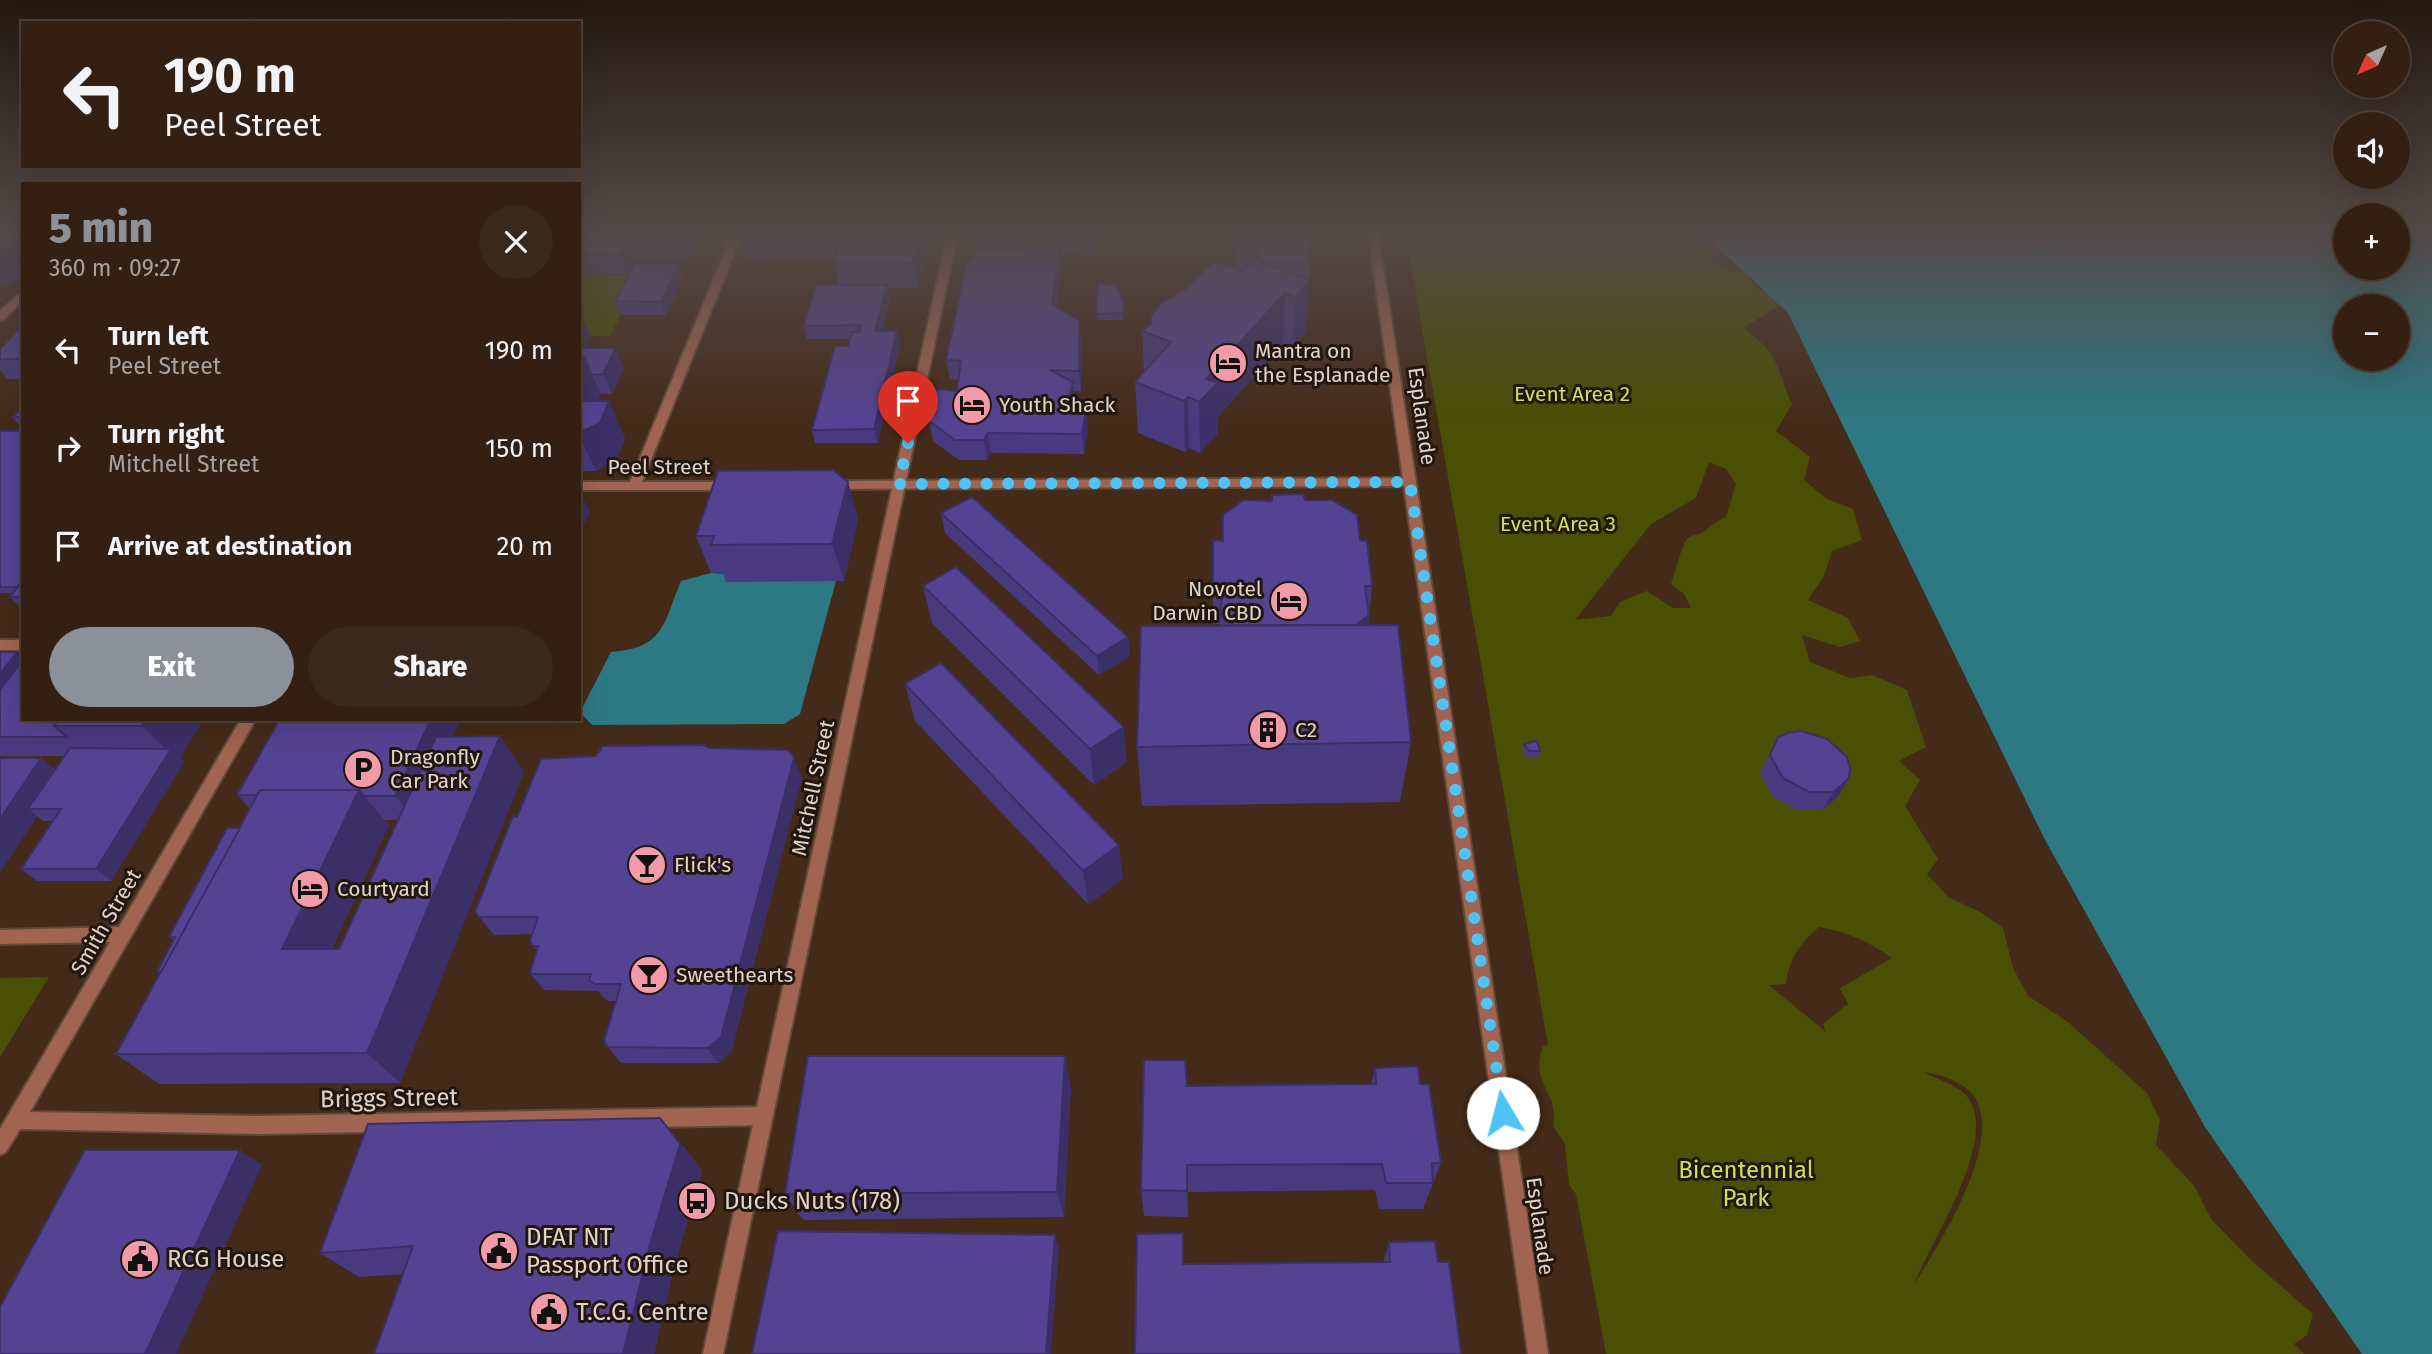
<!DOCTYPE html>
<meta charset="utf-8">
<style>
body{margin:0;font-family:"Fira Sans",sans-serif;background:#3b281c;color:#f1f3f6;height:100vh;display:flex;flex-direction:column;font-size:26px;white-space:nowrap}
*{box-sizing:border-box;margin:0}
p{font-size:23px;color:#a9a3a0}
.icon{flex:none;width:38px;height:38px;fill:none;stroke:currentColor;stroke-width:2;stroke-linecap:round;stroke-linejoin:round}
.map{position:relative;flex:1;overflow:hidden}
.details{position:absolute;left:21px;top:182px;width:560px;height:539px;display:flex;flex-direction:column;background:#332013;border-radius:0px;box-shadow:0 7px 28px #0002,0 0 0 2px #4e3e33}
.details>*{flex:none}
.banner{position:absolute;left:21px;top:21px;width:560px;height:147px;border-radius:0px;box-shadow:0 7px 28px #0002,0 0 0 2px #4e3e33;background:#332013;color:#f1f3f6;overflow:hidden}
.needle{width:46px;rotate:225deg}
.fabs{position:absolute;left:2333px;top:21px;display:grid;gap:14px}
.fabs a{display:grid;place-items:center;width:77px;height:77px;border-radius:50%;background:#332013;box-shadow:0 7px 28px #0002,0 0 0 2px #4e3e33;font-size:35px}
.pin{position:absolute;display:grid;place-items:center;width:60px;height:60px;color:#fff;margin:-72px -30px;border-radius:50% 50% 50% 0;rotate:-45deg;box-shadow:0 0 7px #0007}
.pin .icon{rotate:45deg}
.me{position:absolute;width:77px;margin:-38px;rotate:352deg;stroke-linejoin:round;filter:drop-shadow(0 0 5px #0008)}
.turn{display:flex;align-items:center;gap:24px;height:147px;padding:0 28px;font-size:32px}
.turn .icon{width:91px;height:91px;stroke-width:2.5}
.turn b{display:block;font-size:49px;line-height:60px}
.round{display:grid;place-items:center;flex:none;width:74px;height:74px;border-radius:37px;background:#3b281c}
.head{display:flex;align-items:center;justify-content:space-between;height:119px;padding:0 28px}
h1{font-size:42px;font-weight:800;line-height:52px;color:#8c9099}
.primary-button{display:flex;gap:14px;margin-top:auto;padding:14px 28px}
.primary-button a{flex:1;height:80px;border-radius:42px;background:#8c9099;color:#fff;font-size:28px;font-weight:800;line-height:80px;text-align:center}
.primary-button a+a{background:#3b281c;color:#f1f3f6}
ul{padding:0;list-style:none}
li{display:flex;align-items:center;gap:21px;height:98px;padding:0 28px}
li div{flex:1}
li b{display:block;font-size:26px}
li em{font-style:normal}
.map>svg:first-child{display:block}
.green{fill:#494f03;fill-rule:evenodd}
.water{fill:#2c7984;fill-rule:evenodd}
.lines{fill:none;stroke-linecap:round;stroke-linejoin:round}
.minor-casing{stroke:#614938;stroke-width:4}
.tertiary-casing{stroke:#614938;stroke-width:4}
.minor{fill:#a06450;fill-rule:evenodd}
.tertiary{fill:#a06450;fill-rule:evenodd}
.wall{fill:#483a7e;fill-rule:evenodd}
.shaded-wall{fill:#3b2f67}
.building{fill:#544393;stroke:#3b2f67;stroke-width:2}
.route{stroke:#4fc3f7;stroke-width:12;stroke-dasharray:0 21.6}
.labels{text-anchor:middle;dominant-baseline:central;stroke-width:6;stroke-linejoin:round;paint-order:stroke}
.poi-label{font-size:21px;fill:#e3d2c7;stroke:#22170f;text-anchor:start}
.park-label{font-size:21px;fill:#d1df5a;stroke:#22170f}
.street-label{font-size:21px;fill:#e3d2c7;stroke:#22170f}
.near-street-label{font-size:24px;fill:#e3d2c7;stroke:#22170f}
.near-park-label{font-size:24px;fill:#d1df5a;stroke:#22170f}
.near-poi-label{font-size:24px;fill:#e3d2c7;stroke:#22170f;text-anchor:start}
</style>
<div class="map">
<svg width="2432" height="1354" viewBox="0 0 2432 1354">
<rect width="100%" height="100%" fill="#442b19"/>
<g class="green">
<path d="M1405 232H1696L1701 242 1711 249 1714 265 1729 271H1743L1760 291 1773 295 1780 305 1743 328C1783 357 1773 363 1792 404L1776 431 1810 457 1804 480 1827 499 1853 509 1862 540 1832 551 1824 576 1808 600 1848 618 1860 641 1840 647 1802 635 1810 662 1850 678 1872 675 1907 690 1926 747 1899 761 1920 780 1905 806 1938 859 1927 874 1948 897 1982 913 2003 928 2013 968 2028 996 2068 1022 2147 1093 2160 1120 2156 1145 2195 1187 2211 1219 2252 1261 2313 1314 2307 1335 2294 1344 2304 1354H1606L1576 1194 1569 1185 1565 1144 1553 1126C1560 1092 1529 1084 1543 1046L1548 1045ZM1709 462 1726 469 1736 484 1726 517C1715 521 1712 526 1703 532 1699 535 1692 535 1688 538 1682 542 1675 574 1671 584L1684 594 1691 608H1673L1647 591 1620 602 1611 616 1575 620 1651 524 1696 498ZM1819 927C1848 932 1868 941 1892 958L1840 988 1848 1004 1823 1024 1826 1032 1769 985 1786 984C1789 959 1799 944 1819 927ZM1924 1072C1942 1076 1959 1079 1972 1094 2008 1137 1938 1246 1914 1285 1929 1243 1998 1144 1969 1099 1959 1084 1936 1080 1924 1072Z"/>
<polygon points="579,274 640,276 610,336 579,336"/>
<polygon points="49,977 0,1057 0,978"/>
</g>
<g class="water">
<path d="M1701 232H2345V268H2398V232H2432V1354H2362L2205 1127 2044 838 1788 313ZM2398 306V359H2345V306Z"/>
<path d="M711 573 836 581 800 714 784 724 592 725 580 712 611 652C664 648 663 625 681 581Z"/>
</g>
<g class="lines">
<defs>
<g id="minor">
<polygon points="733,232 743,232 642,482 730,482 736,486 730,490 579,490 579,482 630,482"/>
<polygon points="1368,232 1378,232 1548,1354 1528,1354 1404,486 831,489 825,485 831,481 1403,478"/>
<rect x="0" y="640" width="23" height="10"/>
<polygon points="241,719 256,719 30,1112 257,1116 764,1107 770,1110 773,1116 770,1122 764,1125 257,1134 20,1129 6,1152 0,1155 0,1129 110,942 0,944 0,930 119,927"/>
</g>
<g id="tertiary">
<polygon points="948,232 958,232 723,1354 703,1354"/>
<polygon points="23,291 23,300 4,319 0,320 0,311"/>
</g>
</defs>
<use href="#minor" class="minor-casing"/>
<use href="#tertiary" class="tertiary-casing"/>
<use href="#minor" class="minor"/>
<use href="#tertiary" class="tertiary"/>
</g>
<g class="wall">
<polygon points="579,232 699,232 690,259 631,259 633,264 628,274 579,274"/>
<polygon points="740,232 932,232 918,288 888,288 890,298 882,331 897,331 900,345 878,443 815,443 812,430 848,346 850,339 807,339 804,326 839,285 834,262 835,258 747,258"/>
<polygon points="972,232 1095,232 1093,255 1082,255 1082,250 1061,251 1062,261 1056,307 1081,341 1081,391 1074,391 1075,402 1073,409 1088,430 1084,454 991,453 987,460 959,460 933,441 929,421 957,391 958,380 950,379 946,360 974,259 975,251"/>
<polygon points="1233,232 1306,232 1310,261 1306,331 1293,347 1283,344 1218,417 1218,434 1200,453 1189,448 1185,452 1138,433 1135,382 1144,372 1142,331 1236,269 1236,247 1233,245"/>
<polygon points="679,263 684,276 666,315 621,315 615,301"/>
<polygon points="1124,302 1123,320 1097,320 1096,314"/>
<polygon points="579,316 590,336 585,348 624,368 612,394 601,394 597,401 609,401 625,439 616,460 596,471 579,471"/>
<polygon points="23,325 23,379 7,379 0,370 0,349"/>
<polygon points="23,406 23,424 18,424 13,417"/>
<polygon points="0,431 23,431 23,610 10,597 12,593 0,593"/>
<polygon points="848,482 858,519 844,581 726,582 723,573 711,573 696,536"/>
<polygon points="1272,495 1305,500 1360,540 1372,586 1368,625 1411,742 1400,802 1142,806 1137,747 1221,626 1221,624 1213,624 1213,540 1222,541 1223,515 1272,501"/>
<polygon points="941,513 1128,637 1130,656 1099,675 945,533"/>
<polygon points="923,586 1127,762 1094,785 932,623"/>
<polygon points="0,652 23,719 204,719 180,758 184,762 111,881 37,881 21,869 53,821 43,821 37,816 0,872 41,758 55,770 65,756 0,756"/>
<polygon points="905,684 1123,879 1088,904 915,721"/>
<path d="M500 736 524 772 400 1083 159 1084 116 1054 159 974 157 972 174 941 169 937 240 828 250 809 237 795 453 737ZM385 820H398L339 949H332L389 825Z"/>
<polygon points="1778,737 1850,768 1838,797 1822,810 1798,810 1773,797 1760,773"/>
<polygon points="1524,744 1540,751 1538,758 1527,758 1522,750"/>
<polygon points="709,748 802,777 731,1053 718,1063 621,1063 608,1047 616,1001 608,1001 602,996 598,991 544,990 530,974 537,951 533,946 532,934 494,935 475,912 517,817 596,756"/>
<polygon points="1375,1068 1420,1084 1441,1163 1423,1209 1379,1209 1375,1190 1188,1192 1188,1217 1144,1216 1141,1190 1187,1086 1371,1084"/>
<polygon points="1071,1086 1064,1217 803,1220 785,1194"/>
<polygon points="683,1146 702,1171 674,1268 654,1354 374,1354 403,1274 359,1277 320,1253"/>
<polygon points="1389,1242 1438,1262 1135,1354 1185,1264 1383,1262"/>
</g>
<g class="shaded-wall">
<polygon points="23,232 23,277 21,279 0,286 0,253"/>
<polygon points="686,232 699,232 690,259 684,240"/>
<polygon points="921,232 932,232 918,288 913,263"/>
<polygon points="1091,232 1095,232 1093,255"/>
<polygon points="1060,241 1062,261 1054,324 1052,304"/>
<polygon points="626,244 633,264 628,274 621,255"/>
<polygon points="679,263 684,276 666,315 661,302"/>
<polygon points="1310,280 1306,331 1293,347 1296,297"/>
<polygon points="887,285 890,298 878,345 875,331"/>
<polygon points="1285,293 1283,344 1218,417 1218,434 1200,453 1199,402 1206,379"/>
<polygon points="582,316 590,336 579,359 579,322"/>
<polygon points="1079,321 1081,341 1081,391 1079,371"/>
<polygon points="897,331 900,345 878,443 874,429"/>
<polygon points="616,348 624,368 612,394 603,374"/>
<polygon points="584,357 601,394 584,430 609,401 625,439 616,460 596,471 579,435 579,367"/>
<polygon points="1073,382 1075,402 1068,429 1066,409"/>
<polygon points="1188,397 1189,448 1185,452 1184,401"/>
<polygon points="1086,410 1088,430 1084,454 1082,434"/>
<polygon points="988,433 991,453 987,460 984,440"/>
<polygon points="848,482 858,519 844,581 832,544"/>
<polygon points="579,490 590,512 579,536"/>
<polygon points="1369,615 1364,652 1344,634"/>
<polygon points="1128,637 1130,656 1099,675 1097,656"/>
<polygon points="17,652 23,658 23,691 0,722 0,674"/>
<polygon points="146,719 204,719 180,758 184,762 111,881 96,869 169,752 142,726"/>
<polygon points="431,719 461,719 415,820 395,796"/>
<polygon points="1124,727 1127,762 1094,785 1090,749"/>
<polygon points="500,736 524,772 400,1083 367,1053"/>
<polygon points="41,758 63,777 28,809 37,816 0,872 0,819"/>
<polygon points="794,758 802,777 731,1053 718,1063 707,1048"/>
<polygon points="1849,778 1838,797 1822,810 1834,792"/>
<polygon points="359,790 389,825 317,981 282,949"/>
<polygon points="1119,845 1123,879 1088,904 1083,871"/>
<polygon points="1065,1056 1071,1086 1064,1217 1057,1192"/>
<polygon points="660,1118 702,1171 674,1268 654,1354 623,1354"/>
<polygon points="240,1150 262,1165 176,1354 145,1354"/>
<polygon points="1187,1165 1188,1192 1188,1217 1187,1191"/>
<polygon points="1055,1235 1059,1248 1051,1354 1046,1354"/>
</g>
<g class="building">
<polygon points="0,232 23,232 0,253"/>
<polygon points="579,232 686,232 684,240 603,240 601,244 626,244 621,255 579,255"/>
<polygon points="740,232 921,232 913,263 834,262 843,232"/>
<polygon points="1241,232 1256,235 1255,232 1306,232 1310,261 1262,262 1254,242 1236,237"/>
<polygon points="1060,241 1052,304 1079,321 1079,371 1050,370 1073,382 1066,409 1086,410 1082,434 988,433 984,440 955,440 929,421 936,389 957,391 961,361 946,360 967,261 974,259 975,251 1026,250 1025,242"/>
<polygon points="1255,260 1310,280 1296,297 1285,293 1206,379 1218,383 1199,402 1188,397 1184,401 1135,382 1171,342 1142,331 1151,324 1151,316 1160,304 1185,289 1214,261 1243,271"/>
<polygon points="635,263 679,263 661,302 615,301"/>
<polygon points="1098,284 1116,284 1124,302 1123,313 1096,314"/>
<polygon points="816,285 887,285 875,331 897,331 874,429 812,430 835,346 848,346 852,332 859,332 861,325 804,326"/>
<polygon points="23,325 23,359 0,359 0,349"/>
<polygon points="579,348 616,348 603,374 592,375 584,357 579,357"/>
<polygon points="579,357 584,357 579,367"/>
<polygon points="579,401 609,401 600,423 579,433"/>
<polygon points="23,406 23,417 13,417"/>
<polygon points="0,431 23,431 23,580 17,587 0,587"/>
<polygon points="833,470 848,482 832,544 711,545 714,536 696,536 718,471"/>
<polygon points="1303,494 1305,500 1332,500 1357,515 1360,540 1367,541 1372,586 1365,586 1369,615 1356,625 1235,625 1221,616 1222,587 1213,587 1213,540 1223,541 1223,515 1243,500 1272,501 1272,495"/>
<polygon points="972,497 1128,637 1097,656 941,513"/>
<polygon points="956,567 1124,727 1090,749 923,586"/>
<polygon points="23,580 23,597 10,597"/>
<polygon points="1398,625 1411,742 1137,747 1141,626"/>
<polygon points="0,652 17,652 0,674"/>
<polygon points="23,660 23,719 58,719 54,726 67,737 0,737 0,690"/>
<polygon points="941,663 1119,845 1083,871 905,684"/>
<polygon points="58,719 146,719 142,726 54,726"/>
<polygon points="280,719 431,719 395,796 364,796 359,790 260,790 258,795 237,795"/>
<polygon points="1801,731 1827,739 1847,757 1850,768 1849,778 1834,792 1809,792 1783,778 1770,755 1778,737 1788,733"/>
<polygon points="500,736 367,1053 116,1054 260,790 359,790 282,949 339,949 436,737"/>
<polygon points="1537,741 1540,751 1529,751 1524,744"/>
<polygon points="704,745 709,748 788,750 794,758 721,1037 707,1048 608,1047 604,1041 621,984 595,984 589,980 591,974 530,974 538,946 533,946 530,941 538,917 479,917 475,912 513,816 517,817 541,759 596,756 603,746"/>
<polygon points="70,748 171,749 96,869 21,869 61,809 28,809"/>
<polygon points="0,758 41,758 0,819"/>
<polygon points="227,828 240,828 161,972 157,972 175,937 169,937"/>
<polygon points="808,1056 1065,1056 1057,1192 785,1194"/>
<polygon points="1144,1060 1185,1060 1187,1086 1376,1084 1375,1068 1418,1066 1420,1084 1429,1084 1441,1163 1432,1163 1433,1183 1386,1183 1382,1164 1187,1165 1187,1191 1141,1190"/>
<polygon points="660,1118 680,1144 650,1244 623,1354 374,1354 413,1246 320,1253 368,1124"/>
<polygon points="85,1150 240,1150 145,1354 0,1354 0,1307"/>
<polygon points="778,1231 1055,1235 1046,1354 752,1354"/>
<polygon points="1183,1233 1183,1264 1390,1262 1389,1242 1435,1241 1438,1262 1449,1262 1461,1354 1135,1354 1137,1234"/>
</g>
<linearGradient id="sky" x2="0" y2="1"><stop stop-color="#25180e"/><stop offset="0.55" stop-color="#564a49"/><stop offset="1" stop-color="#564a49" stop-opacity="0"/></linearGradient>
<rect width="2432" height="421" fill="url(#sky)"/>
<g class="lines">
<polyline class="route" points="908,443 899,484 1410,482 1503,1113"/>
</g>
<defs>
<symbol id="hotel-disc" viewBox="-11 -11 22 22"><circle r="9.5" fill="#f39aa9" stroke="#22170f"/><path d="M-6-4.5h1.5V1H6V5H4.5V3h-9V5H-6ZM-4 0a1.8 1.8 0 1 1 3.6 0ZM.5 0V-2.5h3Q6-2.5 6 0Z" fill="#111"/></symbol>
<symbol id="building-disc" viewBox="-11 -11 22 22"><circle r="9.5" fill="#f39aa9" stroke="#22170f"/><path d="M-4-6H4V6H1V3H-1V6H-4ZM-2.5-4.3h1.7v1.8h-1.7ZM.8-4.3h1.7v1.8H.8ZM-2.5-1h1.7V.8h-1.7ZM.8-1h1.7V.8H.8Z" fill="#111"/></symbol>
<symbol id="parking-disc" viewBox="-11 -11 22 22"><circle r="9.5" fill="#f39aa9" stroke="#22170f"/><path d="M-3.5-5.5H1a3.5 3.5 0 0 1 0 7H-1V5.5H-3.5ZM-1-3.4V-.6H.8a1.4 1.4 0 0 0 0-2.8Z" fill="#111"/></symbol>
<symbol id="bar-disc" viewBox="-11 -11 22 22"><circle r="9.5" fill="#f39aa9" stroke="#22170f"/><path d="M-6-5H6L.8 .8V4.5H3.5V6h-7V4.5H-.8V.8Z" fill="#111"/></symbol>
<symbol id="bus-disc" viewBox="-11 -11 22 22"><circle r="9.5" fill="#f39aa9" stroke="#22170f"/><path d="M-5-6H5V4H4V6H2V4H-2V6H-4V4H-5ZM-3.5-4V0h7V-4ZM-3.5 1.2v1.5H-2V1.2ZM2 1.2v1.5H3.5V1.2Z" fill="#111"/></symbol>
<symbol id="civic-disc" viewBox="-11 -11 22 22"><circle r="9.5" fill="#f39aa9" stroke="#22170f"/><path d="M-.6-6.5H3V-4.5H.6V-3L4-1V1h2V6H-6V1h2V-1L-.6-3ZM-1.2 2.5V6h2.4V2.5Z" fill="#111"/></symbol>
</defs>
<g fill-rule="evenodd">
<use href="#hotel-disc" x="1206" y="341" width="44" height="44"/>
<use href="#hotel-disc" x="950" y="383" width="44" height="44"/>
<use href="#hotel-disc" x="1267" y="579" width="44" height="44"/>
<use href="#building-disc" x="1246" y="708" width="44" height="44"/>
<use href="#parking-disc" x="341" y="747" width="44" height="44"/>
<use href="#bar-disc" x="625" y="843" width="44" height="44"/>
<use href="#hotel-disc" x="288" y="867" width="44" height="44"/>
<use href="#bar-disc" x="627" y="953" width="44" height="44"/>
<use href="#bus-disc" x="675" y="1179" width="44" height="44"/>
<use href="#civic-disc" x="477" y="1229" width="44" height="44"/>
<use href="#civic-disc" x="118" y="1237" width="44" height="44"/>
<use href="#civic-disc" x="527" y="1290" width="44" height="44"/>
</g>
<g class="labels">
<g class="poi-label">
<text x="1255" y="351">Mantra on<tspan x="1255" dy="24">the Esplanade</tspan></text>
<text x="999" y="405">Youth Shack</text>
<text x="1262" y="589" text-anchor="end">Novotel<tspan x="1262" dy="24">Darwin CBD</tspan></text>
<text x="1295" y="730">C2</text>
<text x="390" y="757">Dragonfly<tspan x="390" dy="24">Car Park</tspan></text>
<text x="674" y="865">Flick's</text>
<text x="337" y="889">Courtyard</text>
<text x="676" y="975">Sweethearts</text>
</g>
<g class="park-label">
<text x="1572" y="394">Event Area 2</text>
<text x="1558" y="524">Event Area 3</text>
</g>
<g class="street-label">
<text transform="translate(1422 416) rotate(82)">Esplanade</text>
<text x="659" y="467">Peel Street</text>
<text transform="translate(813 788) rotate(-78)">Mitchell Street</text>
<text transform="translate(106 922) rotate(-60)">Smith Street</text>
<text transform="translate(1540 1226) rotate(82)">Esplanade</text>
</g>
<g class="near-street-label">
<text transform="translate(389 1098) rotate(-1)">Briggs Street</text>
</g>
<g class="near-park-label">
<text x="1746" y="1170">Bicentennial<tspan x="1746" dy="28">Park</tspan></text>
</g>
<g class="near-poi-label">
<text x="724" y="1201">Ducks Nuts (178)</text>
<text x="526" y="1237">DFAT NT<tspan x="526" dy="28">Passport Office</tspan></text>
<text x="167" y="1259">RCG House</text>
<text x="576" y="1312">T.C.G. Centre</text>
</g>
</g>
</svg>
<div class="fabs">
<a><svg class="needle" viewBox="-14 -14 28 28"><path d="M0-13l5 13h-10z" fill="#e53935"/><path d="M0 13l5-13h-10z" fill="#a9a3a0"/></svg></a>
<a><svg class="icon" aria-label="sound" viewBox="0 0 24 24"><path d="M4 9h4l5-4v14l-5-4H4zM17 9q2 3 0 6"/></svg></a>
<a>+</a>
<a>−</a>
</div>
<div class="pin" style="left:908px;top:443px;background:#d93025"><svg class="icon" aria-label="arrive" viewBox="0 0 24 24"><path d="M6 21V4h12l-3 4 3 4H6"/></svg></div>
<svg class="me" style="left:1503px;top:1113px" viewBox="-20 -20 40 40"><circle r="19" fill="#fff"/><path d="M0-13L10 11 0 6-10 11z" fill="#4fc3f7"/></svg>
<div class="banner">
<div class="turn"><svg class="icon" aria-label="left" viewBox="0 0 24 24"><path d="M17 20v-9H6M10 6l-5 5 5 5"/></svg><div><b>190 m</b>Peel Street</div></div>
</div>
<section class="details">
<div class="head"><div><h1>5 min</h1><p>360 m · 09:27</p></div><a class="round"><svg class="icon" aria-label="close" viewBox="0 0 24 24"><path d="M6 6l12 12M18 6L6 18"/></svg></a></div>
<ul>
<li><svg class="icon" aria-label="left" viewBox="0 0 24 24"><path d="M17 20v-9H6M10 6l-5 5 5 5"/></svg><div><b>Turn left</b><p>Peel Street</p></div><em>190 m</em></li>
<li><svg class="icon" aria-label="right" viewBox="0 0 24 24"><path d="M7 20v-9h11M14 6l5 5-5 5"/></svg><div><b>Turn right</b><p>Mitchell Street</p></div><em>150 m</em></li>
<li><svg class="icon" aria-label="arrive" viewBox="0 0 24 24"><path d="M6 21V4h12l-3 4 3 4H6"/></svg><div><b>Arrive at destination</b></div><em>20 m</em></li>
</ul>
<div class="primary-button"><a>Exit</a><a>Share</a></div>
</section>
</div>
